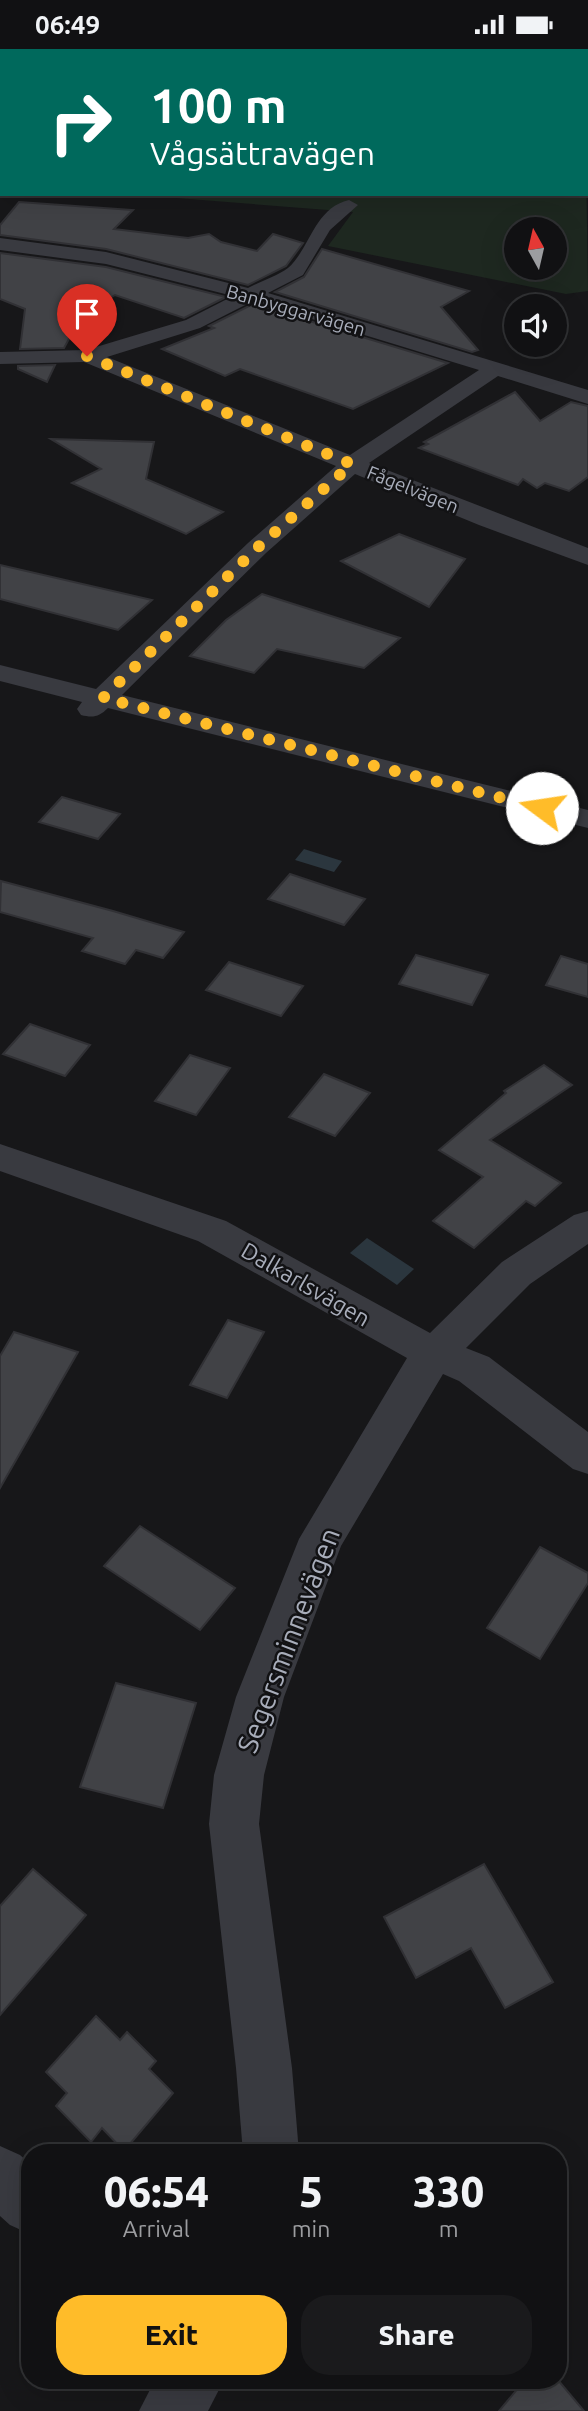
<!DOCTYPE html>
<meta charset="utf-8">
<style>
body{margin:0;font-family:Ubuntu,sans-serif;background:#1a1a1c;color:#f1f3f6;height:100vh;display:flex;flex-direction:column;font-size:26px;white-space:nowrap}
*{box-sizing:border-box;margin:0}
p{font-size:23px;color:#9c9da0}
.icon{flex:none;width:38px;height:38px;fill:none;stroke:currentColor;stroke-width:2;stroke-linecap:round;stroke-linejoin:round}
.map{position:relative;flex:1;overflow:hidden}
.panel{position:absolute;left:21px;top:2095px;width:546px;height:245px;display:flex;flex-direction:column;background:#111113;border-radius:28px;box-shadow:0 7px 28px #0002,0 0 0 2px #303133}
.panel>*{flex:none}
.top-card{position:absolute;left:0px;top:0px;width:588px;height:147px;box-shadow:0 7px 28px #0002,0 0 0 2px #303133;background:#00695c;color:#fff;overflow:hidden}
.needle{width:46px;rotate:352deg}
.buttons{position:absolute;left:504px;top:168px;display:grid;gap:14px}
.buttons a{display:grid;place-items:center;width:63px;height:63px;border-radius:50%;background:#111113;box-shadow:0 7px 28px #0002,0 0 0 2px #303133;font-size:35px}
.pin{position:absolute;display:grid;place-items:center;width:60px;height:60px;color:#fff;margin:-72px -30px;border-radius:50% 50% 50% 0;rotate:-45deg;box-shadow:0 0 7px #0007}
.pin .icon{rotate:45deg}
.me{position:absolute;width:77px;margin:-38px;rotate:284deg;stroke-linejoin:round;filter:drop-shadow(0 0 5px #0008)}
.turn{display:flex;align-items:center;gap:24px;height:147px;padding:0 35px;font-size:32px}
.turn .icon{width:91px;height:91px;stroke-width:2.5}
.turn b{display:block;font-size:49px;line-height:60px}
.eta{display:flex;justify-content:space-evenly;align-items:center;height:119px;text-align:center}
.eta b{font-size:42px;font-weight:800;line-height:49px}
.cta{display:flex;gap:14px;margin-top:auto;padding:14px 35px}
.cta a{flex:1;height:80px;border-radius:28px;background:#ffbc29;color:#111;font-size:28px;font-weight:800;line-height:80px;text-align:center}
.cta a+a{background:#1a1a1c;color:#f1f3f6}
.status{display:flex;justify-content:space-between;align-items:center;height:49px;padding:0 35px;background:#111113;direction:ltr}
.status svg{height:19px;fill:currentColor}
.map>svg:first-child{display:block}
.green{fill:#1e2820;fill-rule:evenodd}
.water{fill:#2b363e}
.building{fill:#414246;stroke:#313135;stroke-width:2}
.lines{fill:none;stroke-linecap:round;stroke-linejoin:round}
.service{fill:#393a40;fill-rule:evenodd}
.minor{fill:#393a40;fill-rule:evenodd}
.route{stroke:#ffbc29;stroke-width:12;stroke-dasharray:0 21.6}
.labels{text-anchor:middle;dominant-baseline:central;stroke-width:5;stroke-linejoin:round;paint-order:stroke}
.far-street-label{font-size:19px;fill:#a8adba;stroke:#121214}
.street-label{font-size:23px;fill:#a8adba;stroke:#121214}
.near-street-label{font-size:28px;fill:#a8adba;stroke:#121214}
</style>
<div class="status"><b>06:49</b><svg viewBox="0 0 49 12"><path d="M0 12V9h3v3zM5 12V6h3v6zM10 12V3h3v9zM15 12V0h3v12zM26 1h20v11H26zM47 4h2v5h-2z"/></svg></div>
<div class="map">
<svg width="588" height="2362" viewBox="0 0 588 2362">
<rect width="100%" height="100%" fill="#171719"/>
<path class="green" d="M586 109 588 242 566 245 328 197 353 163 125 145H586ZM516 180H555V219H516Z"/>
<g class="water">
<polygon points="304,800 342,812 334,823 295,811"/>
<polygon points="367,1189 414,1220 397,1236 350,1204"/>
</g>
<g class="building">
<polygon points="19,153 133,161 114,180 188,189 209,185 221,193 257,202 273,185 303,194 286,217 248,236 106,200 0,186 0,176"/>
<polygon points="322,200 469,242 441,258 478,301 472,303 275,243 304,228"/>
<polygon points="0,204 106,218 226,248 184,269 115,246 82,266 64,299 20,300 25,260 0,250"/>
<polygon points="253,255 448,314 353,360 240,320 225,327 162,300 214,279 209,277"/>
<polygon points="55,316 47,333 18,320 18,317"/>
<polygon points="515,343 540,372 571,353 588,357 588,428 569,442 545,434 537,439 523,430 518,436 419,399 428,395 424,393"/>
<polygon points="51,390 154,393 146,430 223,463 186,485 72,434 101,420"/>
<polygon points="399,485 465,510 429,558 341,512"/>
<polygon points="0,516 152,551 118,581 0,550"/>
<polygon points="262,545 400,589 364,619 277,600 254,624 190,607 226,571"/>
<polygon points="62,748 120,765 98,790 39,773"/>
<polygon points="290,825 365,850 344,876 268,850"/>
<polygon points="1,832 113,862 184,883 163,909 136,901 125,915 82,902 93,889 0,863"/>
<polygon points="416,906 488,926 472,956 399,935"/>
<polygon points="561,907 588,915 588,948 546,936"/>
<polygon points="229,913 303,937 281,967 206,941"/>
<polygon points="30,975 90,996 65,1027 3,1005"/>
<polygon points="190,1006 230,1019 196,1066 155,1052"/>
<polygon points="544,1016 572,1036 490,1091 561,1134 535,1157 526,1152 474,1199 433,1172 483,1128 439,1101 506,1044 504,1042"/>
<polygon points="324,1025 370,1044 335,1087 289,1068"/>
<polygon points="228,1271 264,1283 227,1349 190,1336"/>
<polygon points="14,1283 78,1303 0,1439 0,1307"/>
<polygon points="140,1477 235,1539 200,1581 104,1517"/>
<polygon points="540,1498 588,1524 588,1534 540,1610 487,1579"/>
<polygon points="116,1634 196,1654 163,1759 80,1738"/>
<polygon points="484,1815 553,1933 505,1959 471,1899 416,1929 384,1868"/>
<polygon points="33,1820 86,1866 0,1966 0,1857"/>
<polygon points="96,1967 120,1991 127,1983 156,2012 149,2020 173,2044 124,2102 102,2079 91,2093 56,2057 67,2044 46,2023"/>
<polygon points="525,2331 558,2331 584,2362 499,2362"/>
</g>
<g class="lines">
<g class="service">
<polygon points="72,0 84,0 85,2 73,2"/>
<polygon points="352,0 367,0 368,2 353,2"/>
</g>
<g class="minor">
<polygon points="463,0 481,0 482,2 465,2"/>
<rect x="586" y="47" width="2" height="10"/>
<path d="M349 151 358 156 330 181 303 226 268 244 588 341V355L498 327 369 414 588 499V516L479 476 355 425 266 504 122 646 588 761V779L108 659C99 668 93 669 81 666L77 660 82 653 0 632V616L96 640 248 494 336 417 84 313 0 315V303L86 301 186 271 233 247 106 215 0 201V189L106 203 248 239C261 232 277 227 288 219 310 200 314 159 349 151ZM253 252 479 321 350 406 107 308 200 279Z"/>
<polygon points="0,1095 226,1172 430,1284 502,1213 574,1166 588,1162 588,1195 530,1235 466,1299 489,1308 588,1383 588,1425 573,1420 459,1332 443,1325 341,1497 284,1648 264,1726 259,1775 292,2019 299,2104 243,2104 236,2019 209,1775 214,1726 236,1648 299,1490 407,1309 198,1192 0,1122"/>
<polygon points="0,2097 20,2106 30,2115 30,2185 10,2176 0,2167"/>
<polygon points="155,2331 224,2331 208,2362 139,2362"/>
</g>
</g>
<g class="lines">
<polyline class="route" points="87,307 352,415 257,499 103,649 542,759"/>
</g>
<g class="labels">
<g class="far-street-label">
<text transform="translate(296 261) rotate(16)">Banbyggarvägen</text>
<text transform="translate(413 440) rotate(22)">Fågelvägen</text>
</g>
<g class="street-label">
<text transform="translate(306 1235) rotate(30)">Dalkarlsvägen</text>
</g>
<g class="near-street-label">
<text transform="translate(288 1591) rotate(-69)">Segersminnevägen</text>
</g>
</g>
</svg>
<div class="buttons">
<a><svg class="needle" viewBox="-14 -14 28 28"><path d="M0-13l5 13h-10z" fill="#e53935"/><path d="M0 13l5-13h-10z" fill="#9c9da0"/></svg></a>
<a><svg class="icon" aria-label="sound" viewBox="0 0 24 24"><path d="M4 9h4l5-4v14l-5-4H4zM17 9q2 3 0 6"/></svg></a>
</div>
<div class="pin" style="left:87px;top:307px;background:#d93025"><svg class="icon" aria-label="arrive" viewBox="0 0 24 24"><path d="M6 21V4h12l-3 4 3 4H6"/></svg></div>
<svg class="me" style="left:542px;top:759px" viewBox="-20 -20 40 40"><circle r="19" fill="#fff"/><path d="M0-13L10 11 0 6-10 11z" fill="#ffbc29"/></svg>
<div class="top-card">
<div class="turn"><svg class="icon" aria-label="right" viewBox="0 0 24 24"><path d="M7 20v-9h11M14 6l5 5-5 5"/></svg><div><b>100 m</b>Vågsättravägen</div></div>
</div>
<section class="panel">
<div class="eta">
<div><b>06:54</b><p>Arrival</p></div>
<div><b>5</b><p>min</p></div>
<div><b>330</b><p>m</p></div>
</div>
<div class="cta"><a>Exit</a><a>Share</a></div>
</section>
</div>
